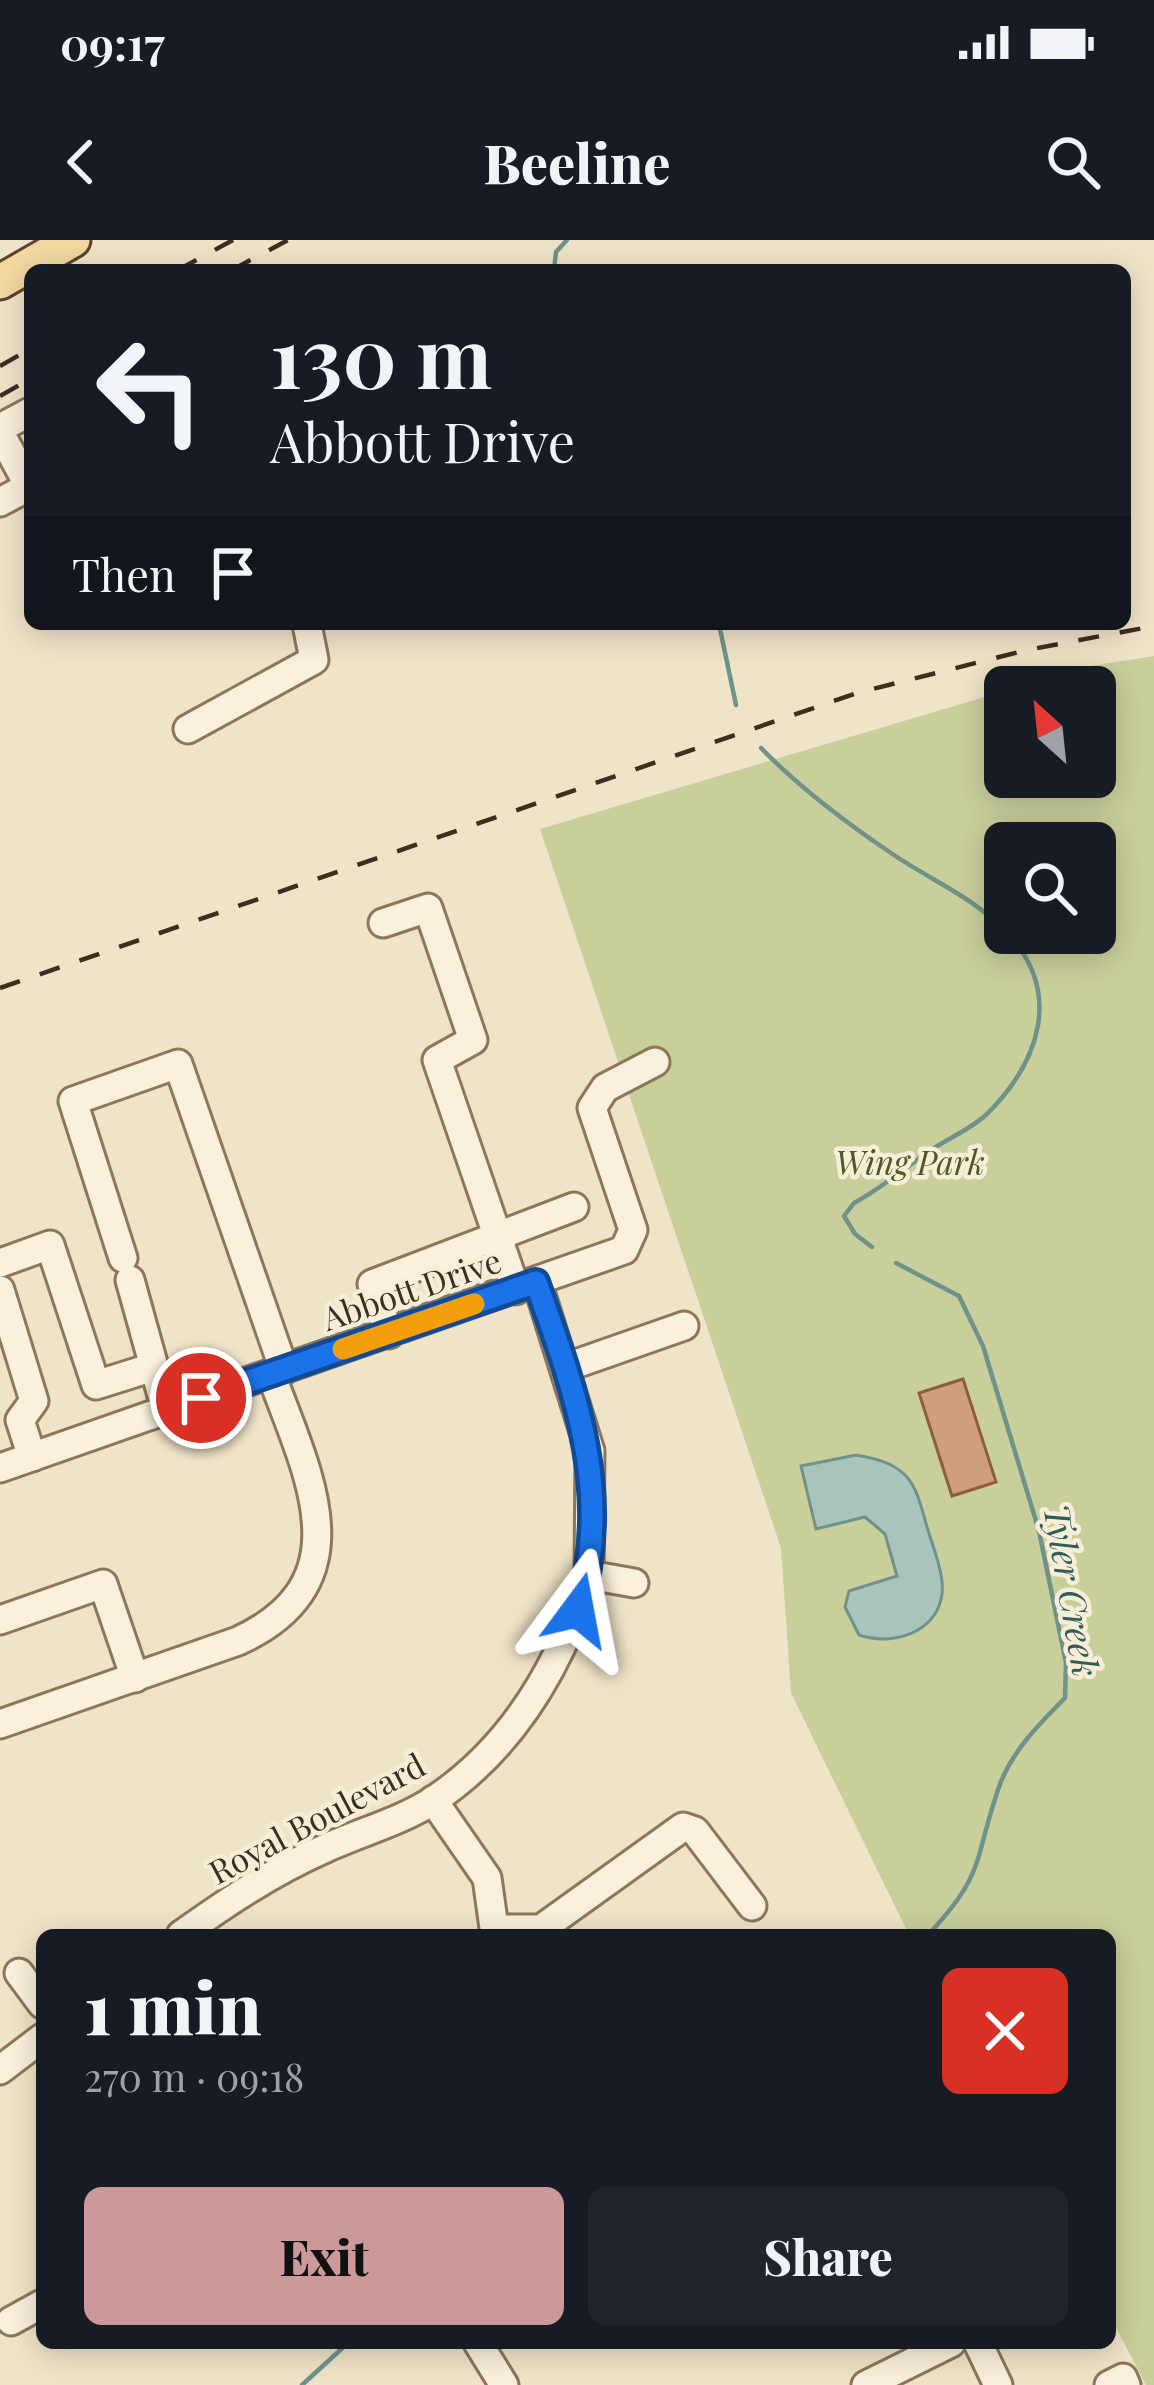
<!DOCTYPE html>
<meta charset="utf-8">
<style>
body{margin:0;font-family:"Playfair Display",serif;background:#20242c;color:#f1f3f6;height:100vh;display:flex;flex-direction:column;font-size:45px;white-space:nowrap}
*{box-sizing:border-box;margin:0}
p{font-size:39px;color:#9ea1a6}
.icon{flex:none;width:66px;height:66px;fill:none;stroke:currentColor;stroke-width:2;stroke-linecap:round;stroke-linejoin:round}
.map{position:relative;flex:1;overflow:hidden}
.panel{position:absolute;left:36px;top:1689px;width:1080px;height:420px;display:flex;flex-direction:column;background:#171b24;border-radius:18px;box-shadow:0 6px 30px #0003}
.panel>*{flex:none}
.hud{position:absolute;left:24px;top:24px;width:1107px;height:366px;border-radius:18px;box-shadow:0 6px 30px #0003;background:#171b24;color:#f1f3f6;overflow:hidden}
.needle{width:78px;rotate:333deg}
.buttons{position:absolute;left:984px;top:426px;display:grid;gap:24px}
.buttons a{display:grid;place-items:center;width:132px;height:132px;border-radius:18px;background:#171b24;box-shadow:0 6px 30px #0003;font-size:60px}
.pin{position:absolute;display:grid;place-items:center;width:102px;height:102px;color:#fff;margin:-51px;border:6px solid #fff;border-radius:50%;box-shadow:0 3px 12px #0007}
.me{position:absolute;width:132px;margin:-66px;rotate:13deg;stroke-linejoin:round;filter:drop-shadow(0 0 9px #0008)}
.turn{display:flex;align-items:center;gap:42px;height:252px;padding:0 48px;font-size:54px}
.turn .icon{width:156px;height:156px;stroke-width:2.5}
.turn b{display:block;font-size:84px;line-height:102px}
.then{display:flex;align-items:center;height:114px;padding:0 48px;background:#0003;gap:24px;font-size:45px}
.round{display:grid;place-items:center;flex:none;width:126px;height:126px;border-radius:18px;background:#20242c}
.head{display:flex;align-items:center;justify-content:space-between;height:204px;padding:0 48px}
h1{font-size:72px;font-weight:800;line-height:90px}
.action{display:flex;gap:24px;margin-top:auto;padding:24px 48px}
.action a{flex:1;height:138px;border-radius:18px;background:#cc999b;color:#111;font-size:48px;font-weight:800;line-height:138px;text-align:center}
.action a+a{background:#20242c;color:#f1f3f6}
.status{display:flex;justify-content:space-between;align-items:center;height:84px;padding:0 60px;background:#171b24;direction:ltr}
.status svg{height:33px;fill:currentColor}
header{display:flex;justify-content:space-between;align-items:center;height:156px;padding:0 48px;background:#171b24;font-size:54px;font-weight:800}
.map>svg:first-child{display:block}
.green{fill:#c9cf9b;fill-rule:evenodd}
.water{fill:#a9c4bc;stroke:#6f938a;stroke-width:3}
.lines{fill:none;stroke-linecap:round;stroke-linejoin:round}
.stream{stroke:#6f938a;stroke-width:4.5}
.building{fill:#cf9f7d;stroke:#8d5f41;stroke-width:3}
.minor-casing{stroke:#8d765c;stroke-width:33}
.major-casing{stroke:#5b4430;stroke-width:39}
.minor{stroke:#faf1dc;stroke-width:27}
.major{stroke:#f3d9a0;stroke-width:33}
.rail{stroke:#3d2e20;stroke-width:4.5;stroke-dasharray:21 21;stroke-linecap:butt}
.route-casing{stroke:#114b97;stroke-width:30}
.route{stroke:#1a73e8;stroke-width:21}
.slow{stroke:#f59e0b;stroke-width:21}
.labels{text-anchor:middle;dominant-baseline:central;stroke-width:9;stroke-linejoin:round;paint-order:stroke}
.park-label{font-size:33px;font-style:italic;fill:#4d5a26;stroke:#f7eed8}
.street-label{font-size:33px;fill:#3d2e20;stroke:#f7eed8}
.water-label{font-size:36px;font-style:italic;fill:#2f5d5a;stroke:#f7eed8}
</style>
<div class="status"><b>09:17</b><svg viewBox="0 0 49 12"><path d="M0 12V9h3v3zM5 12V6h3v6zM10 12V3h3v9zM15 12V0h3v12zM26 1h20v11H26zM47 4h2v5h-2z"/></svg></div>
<header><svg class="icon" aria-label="back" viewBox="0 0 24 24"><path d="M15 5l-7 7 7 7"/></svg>Beeline<svg class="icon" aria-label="search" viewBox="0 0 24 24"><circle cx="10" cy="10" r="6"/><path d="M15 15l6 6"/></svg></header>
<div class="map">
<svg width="1154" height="2145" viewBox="0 0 1154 2145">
<rect width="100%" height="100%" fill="#f0e4c8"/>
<path class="green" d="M1154 416V2145H1146L1110 2076V1695H909L791 1453 781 1308 540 589 1005 451V537H1095V447H1019L1090 426ZM1005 603H1095V693H1005Z"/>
<path class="water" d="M856 1215C873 1218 893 1222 906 1236 918 1249 922 1270 927 1287 932 1304 940 1323 942 1341 947 1388 898 1408 859 1395L845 1367 849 1351 897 1336 885 1294 865 1277 816 1289 801 1226Z"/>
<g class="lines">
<g class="stream">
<polyline points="554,30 556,12 567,0"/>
<polyline points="719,384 736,465"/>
<path d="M761 508C800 548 845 582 891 613 930 640 972 656 1005 691"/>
<path d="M872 1007 855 994 844 976 854 963C882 948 905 928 931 910 949 898 971 889 987 874 1040 821 1063 752 1007 693"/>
<path d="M896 1023 959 1056 983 1106 1039 1291 1066 1423 1065 1458C1040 1483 1011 1512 999 1547 973 1621 987 1632 928 1695"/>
<polyline points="302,2145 348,2103"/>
</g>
</g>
<polygon class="building" points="963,1139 996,1242 952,1256 919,1153"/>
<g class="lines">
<defs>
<g id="minor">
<polyline points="0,188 30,172"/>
<polyline points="0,193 29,246"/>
<polyline points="0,262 30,246"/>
<polyline points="188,489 314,420 307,384"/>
<polyline points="383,683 428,668 473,800 437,820 516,1050"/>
<polyline points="123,1018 73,861 178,824 284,1130"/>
<polyline points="0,1023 50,1005 96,1145 150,1128"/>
<polyline points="130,1040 166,1170"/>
<polyline points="537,1042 590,1211 589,1335"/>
<polyline points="0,1050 34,1161 20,1180 32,1217"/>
<polyline points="389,1094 372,1044 574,967"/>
<polyline points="567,1127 684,1086"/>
<polyline points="0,1228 624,1010 633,990 592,868 605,848 655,822"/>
<polyline points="0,1380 103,1344 135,1438"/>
<path d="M0 1484 238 1401C367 1342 307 1233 271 1134"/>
<polyline points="433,1560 487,1638 495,1695"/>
<polyline points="496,1689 541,1689 683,1587 695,1591 752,1666"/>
<path d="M181 1695C227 1662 272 1632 324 1609 360 1592 400 1582 434 1560 513 1507 561 1424 589 1335L634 1343"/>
<polyline points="19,1733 42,1764"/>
<polyline points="0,1830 42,1798"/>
<polyline points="11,2081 42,2064"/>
<polyline points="478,2103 504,2145"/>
<polyline points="978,2103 998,2145"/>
<polyline points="866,2145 951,2103"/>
<polyline points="1109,2145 1123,2138 1126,2145"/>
</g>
<polyline id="major" points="0,42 73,0"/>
</defs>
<use href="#minor" class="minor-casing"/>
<use href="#major" class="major-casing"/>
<use href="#minor" class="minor"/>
<use href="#major" class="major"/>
<g class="rail">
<polyline points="178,30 233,0"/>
<polyline points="232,30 288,0"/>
<polyline points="0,126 30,109"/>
<polyline points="0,156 30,139"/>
<polyline points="0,748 857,453 1027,410 1154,386"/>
</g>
</g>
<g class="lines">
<defs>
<path id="route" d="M201 1158 536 1042C575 1151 614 1255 578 1370"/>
</defs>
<use href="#route" class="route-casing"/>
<use href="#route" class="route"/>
<polyline class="slow" points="343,1109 474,1064"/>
</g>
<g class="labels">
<g class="park-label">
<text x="910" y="921">Wing Park</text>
</g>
<g class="street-label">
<text transform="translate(411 1048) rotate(-19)">Abbott Drive</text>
<text transform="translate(316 1577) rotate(-28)">Royal Boulevard</text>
</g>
<g class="water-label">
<text transform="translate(1073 1350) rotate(80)">Tyler Creek</text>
</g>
</g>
</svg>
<div class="buttons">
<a><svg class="needle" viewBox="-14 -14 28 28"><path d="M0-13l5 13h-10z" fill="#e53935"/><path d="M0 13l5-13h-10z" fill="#9ea1a6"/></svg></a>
<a><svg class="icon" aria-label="search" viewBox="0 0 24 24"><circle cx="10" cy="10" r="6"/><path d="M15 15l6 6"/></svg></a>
</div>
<div class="pin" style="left:201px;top:1158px;background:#d93025"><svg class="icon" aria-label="arrive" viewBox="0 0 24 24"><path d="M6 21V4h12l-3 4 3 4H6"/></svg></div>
<svg class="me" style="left:578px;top:1370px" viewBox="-20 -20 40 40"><path d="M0-17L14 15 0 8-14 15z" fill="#1a73e8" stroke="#fff" stroke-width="4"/></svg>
<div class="hud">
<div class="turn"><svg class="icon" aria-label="left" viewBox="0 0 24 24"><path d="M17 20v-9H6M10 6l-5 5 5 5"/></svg><div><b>130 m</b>Abbott Drive</div></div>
<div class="then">Then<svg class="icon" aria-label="arrive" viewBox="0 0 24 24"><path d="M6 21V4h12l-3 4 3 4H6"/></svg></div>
</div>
<section class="panel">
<div class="head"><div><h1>1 min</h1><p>270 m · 09:18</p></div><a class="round" style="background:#d93025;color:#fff"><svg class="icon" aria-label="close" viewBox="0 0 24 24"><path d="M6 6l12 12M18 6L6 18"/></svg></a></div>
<div class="action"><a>Exit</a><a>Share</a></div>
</section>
</div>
